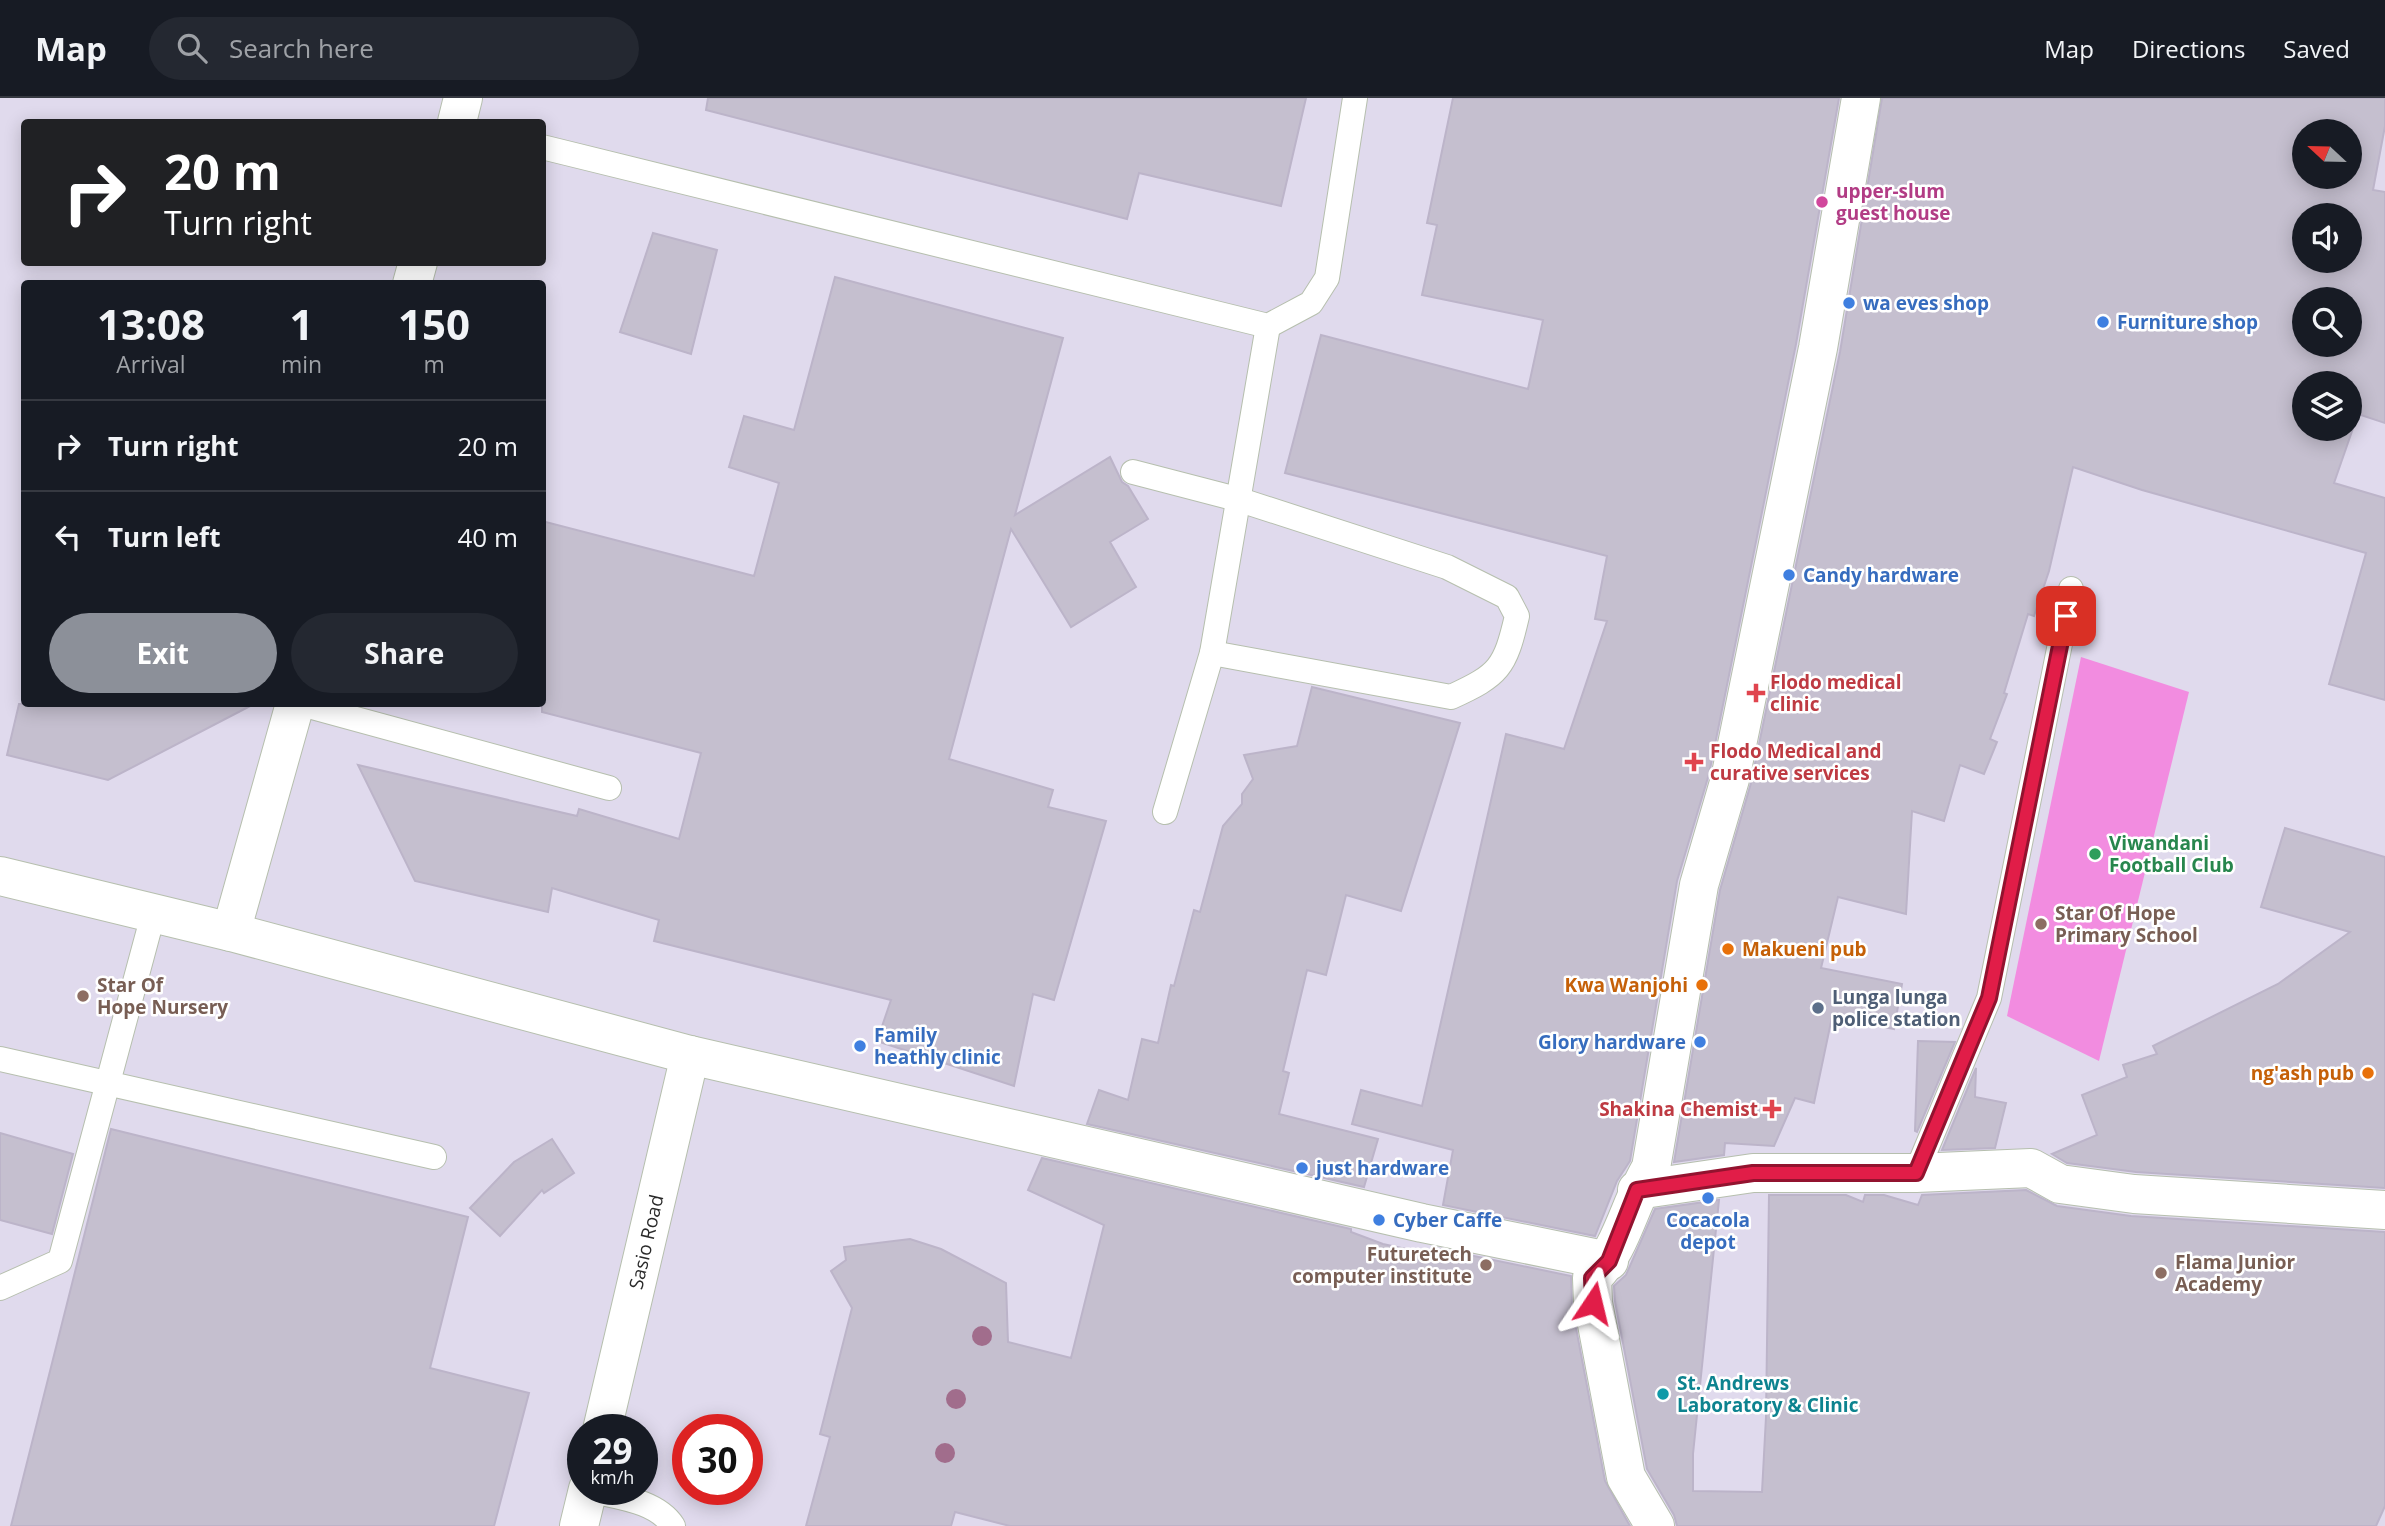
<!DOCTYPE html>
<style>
body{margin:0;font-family:"Open Sans",sans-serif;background:#242831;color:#f1f3f6;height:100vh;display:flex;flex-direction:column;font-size:26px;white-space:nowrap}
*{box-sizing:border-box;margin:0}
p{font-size:23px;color:#9ea1a6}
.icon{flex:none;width:38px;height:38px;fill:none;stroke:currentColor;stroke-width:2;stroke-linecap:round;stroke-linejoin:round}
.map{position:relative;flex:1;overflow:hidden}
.sheet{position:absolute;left:21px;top:182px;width:525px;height:427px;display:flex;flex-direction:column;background:#171b24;border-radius:7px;box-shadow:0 4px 18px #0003}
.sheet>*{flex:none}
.hud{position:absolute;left:21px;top:21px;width:525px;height:147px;border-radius:7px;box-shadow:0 4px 18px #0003;background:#202124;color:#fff;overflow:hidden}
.needle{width:46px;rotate:292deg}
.buttons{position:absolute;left:2292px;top:21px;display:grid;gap:14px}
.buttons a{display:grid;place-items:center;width:70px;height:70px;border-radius:50%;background:#171b24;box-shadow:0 4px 18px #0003;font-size:35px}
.speed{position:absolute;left:567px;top:1316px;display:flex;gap:14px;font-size:35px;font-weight:700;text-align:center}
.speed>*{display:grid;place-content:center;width:91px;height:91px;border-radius:50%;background:#171b24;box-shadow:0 4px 18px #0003;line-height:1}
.speed small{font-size:18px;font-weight:400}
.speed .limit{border:10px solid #d22;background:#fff;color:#111}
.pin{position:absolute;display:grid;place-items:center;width:60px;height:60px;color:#fff;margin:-30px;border-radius:14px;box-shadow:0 4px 10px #0006}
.me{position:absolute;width:77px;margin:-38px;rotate:10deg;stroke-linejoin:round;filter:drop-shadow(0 0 5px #0008)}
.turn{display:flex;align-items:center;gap:24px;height:147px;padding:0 28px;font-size:32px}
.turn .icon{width:91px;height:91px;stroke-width:2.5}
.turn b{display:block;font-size:49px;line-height:60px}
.eta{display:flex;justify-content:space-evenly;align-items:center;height:119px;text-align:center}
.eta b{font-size:42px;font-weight:700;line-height:49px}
.action{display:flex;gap:14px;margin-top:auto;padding:14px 28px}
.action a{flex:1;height:80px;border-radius:42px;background:#8c9099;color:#fff;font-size:28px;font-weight:700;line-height:80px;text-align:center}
.action a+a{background:#242831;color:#f1f3f6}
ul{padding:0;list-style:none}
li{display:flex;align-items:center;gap:21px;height:91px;padding:0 28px;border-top:2px solid #363941}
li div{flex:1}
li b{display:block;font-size:26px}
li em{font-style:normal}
header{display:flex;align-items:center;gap:42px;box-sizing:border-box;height:98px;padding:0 35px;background:#171b24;border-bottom:2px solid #363941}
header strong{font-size:33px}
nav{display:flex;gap:38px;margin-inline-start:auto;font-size:24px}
.search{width:490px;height:63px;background:#242831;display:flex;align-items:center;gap:18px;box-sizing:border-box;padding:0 24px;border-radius:38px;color:#9ea1a6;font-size:26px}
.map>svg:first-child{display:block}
.pitch{fill:#f28ce0}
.building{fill:#c5bfcf;stroke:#bcb4c9;stroke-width:2;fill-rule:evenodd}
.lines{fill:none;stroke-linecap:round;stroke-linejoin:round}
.service-casing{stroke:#b6bfae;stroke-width:26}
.minor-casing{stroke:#b6bfae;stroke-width:40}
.service{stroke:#fff;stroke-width:24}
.minor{stroke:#fff;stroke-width:38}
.tree{fill:#a16d8c}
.route-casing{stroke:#92132f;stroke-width:18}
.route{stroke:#e11d48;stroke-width:12}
.hotel-dot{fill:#d1479c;stroke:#fff;stroke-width:2.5}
.shop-dot{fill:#3f7fe0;stroke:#fff;stroke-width:2.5}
.health-dot{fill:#e0444e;stroke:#fff;stroke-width:2.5}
.leisure-dot{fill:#2e9e5b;stroke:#fff;stroke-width:2.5}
.education-dot{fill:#8d6e63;stroke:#fff;stroke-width:2.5}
.food-dot{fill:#e8710a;stroke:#fff;stroke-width:2.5}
.service-dot{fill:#5c6f8a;stroke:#fff;stroke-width:2.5}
.culture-dot{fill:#0f9aa8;stroke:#fff;stroke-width:2.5}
.labels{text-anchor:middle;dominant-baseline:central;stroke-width:5;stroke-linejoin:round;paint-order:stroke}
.hotel-label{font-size:19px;font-weight:bold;fill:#b23c85;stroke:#fff;text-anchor:start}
.shop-label{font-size:19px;font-weight:bold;fill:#366cbe;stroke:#fff;text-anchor:start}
.health-label{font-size:19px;font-weight:bold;fill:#be3a42;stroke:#fff;text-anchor:start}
.leisure-label{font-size:19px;font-weight:bold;fill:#27864d;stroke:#fff;text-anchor:start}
.education-label{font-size:19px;font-weight:bold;fill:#785e54;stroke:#fff;text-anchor:start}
.food-label{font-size:19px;font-weight:bold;fill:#c56008;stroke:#fff;text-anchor:end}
.service-label{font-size:19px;font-weight:bold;fill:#4e5e75;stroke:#fff;text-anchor:start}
.street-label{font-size:19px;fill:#2a2a2a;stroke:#fff}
.culture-label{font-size:19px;font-weight:bold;fill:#0d838f;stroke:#fff;text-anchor:start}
</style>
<header>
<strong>Map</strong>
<div class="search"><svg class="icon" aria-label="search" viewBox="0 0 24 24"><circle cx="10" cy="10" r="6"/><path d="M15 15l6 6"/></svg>Search here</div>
<nav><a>Map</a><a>Directions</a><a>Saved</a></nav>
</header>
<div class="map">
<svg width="2385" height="1428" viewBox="0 0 2385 1428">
<rect width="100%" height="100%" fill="#e0daed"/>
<polygon class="pitch" points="2081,559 2189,594 2099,963 2007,918"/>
<g class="building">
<polygon points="708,0 1306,0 1281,108 1139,75 1127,121 706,12"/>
<polygon points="1453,0 1839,0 1796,246 1709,676 1677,783 1630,1063 1617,1083 1595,1138 1443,1107 1453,1052 1352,1026 1361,992 1422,1008 1506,636 1564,651 1607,523 1595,521 1607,458 1285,375 1321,237 1528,291 1543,222 1422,197 1437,127 1427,125"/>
<path d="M1882 0H2385V28L2373 92 2385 94V325L2358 316 2334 385 2385 400V602L2329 586 2366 455 2142 392 2073 369 2049 473 2034 518 2028 516 2004 595 2007 596 1990 641 1997 644 1984 676 1960 667 1944 723 1912 713 1906 816 1838 799 1821 870 1902 886 1894 931 1832 919 1814 1005 1795 1000 1774 1048 1725 1045 1724 1057 1674 1064 1720 792 1751 685 1840 254ZM2305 33H2350V79H2305ZM2305 117H2350V163H2305ZM2305 201H2350V247H2305ZM2305 285H2350V331H2305Z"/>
<polygon points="653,135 717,152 691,256 620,234"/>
<polygon points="835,179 1063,240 1015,417 1110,359 1122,384 1128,388 1148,421 1110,444 1136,489 1071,529 1011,431 949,661 1053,692 1048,709 1106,723 1054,902 1033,896 1014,988 877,943 891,902 654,843 659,822 552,790 548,814 415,783 358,667 577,718 579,711 679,741 701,655 542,614 542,423 754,478 779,385 729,369 744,318 794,332"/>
<polygon points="1312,589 1460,625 1401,813 1346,797 1326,877 1307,872 1283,973 1289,975 1279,1016 1378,1041 1364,1089 1087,1026 1099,992 1128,1002 1142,941 1158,945 1171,887 1174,888 1194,812 1200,814 1223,728 1242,706 1242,696 1253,681 1244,657 1297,648"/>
<polygon points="19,606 254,606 108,682 7,657"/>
<polygon points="2285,730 2385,759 2385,1090 2136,1074 2067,1065 2052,1056 2097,1037 2082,997 2127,979 2123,967 2157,956 2153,948 2278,886 2350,834 2261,809"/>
<polygon points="1918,943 1955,944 1917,1034 1915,1033"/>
<polygon points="1976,970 1975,999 2006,1005 1995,1050 1942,1052"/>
<polygon points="111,1031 468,1119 430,1270 529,1295 494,1428 11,1428"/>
<polygon points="0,1035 73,1056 52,1136 0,1122"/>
<polygon points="552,1041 574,1075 544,1095 542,1092 500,1138 470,1110 514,1064"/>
<polygon points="1042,1060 1351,1131 1351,1134 1383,1146 1434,1157 1435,1150 1571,1178 1572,1209 1605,1383 1630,1428 1010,1428 955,1414 951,1428 806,1428 830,1339 820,1336 852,1210 831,1173 846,1162 844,1149 910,1141 941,1151 1006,1185 1008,1244 1071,1260 1104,1127 1028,1092"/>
<polygon points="2026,1092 2057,1108 2131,1118 2385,1134 2385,1408 2376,1428 1677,1428 1674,1417 1647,1371 1615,1203 1614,1188 1626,1177 1655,1111 1719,1102 1693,1356 1693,1393 1762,1394 1766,1319 1769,1097 1846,1097 1863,1104 1865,1097 1884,1097 1918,1107 1922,1097"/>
</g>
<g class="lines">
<defs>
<g id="service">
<polyline points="542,49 1268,228 1311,205 1327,180 1355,0"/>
<path d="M1133 374 1237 401 1447 469 1507 499 1517 518C1505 570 1499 577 1451 599L1212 555"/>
<polyline points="301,606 609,690"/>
<polyline points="1165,714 1212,555 1268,228"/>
<polyline points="0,961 434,1059"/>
<polyline points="1916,1075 1989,900 2071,491"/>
<polyline points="0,1190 60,1163 153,817"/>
<path d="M588 1392C616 1399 656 1402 673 1428"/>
</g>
<g id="minor">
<polyline points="457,24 463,0"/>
<polyline points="412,186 418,164"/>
<polyline points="0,778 231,834 690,957 1422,1125 1609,1163"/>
<polyline points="231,834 295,606"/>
<polyline points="1637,1092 1753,1075 1916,1075 2031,1070 2060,1086 2134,1096 2385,1112"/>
<polyline points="602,1332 690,957"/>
<polyline points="579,1428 588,1391"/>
<path d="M1655 1428 1626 1379 1593 1205 1592 1180C1622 1151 1629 1106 1651 1070L1699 787 1730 681 1818 250 1861 0"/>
</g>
</defs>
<use href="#service" class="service-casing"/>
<use href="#minor" class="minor-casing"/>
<use href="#service" class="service"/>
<use href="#minor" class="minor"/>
</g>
<g class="tree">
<circle cx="982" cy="1238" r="10"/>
<circle cx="956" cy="1301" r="10"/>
<circle cx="945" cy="1355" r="10"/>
</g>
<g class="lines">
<defs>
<polyline id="route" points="1593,1205 1592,1180 1609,1163 1637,1092 1753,1075 1916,1075 1989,900 2066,518"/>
</defs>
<use href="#route" class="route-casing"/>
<use href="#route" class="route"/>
</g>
<circle class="hotel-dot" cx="1822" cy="104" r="7"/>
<g class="shop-dot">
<circle cx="1849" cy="205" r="7"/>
<circle cx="2103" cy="224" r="7"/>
<circle cx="1789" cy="477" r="7"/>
<circle cx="1700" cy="944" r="7"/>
<circle cx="860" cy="948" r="7"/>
<circle cx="1302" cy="1070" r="7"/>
<circle cx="1708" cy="1100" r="7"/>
<circle cx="1379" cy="1122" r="7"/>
</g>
<g class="health-dot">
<path d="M1752.5 584.5h7v7h7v7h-7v7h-7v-7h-7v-7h7z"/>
<path d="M1690.5 653.5h7v7h7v7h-7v7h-7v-7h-7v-7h7z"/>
<path d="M1768.5 1000.5h7v7h7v7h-7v7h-7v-7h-7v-7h7z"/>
</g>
<circle class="leisure-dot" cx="2095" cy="756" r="7"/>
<g class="education-dot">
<circle cx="2041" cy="826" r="7"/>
<circle cx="83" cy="898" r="7"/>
<circle cx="1486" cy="1167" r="7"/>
<circle cx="2161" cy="1175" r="7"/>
</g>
<g class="food-dot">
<circle cx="1728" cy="851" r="7"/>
<circle cx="1702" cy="887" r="7"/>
<circle cx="2368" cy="975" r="7"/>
</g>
<circle class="service-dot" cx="1818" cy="910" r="7"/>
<circle class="culture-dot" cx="1663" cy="1296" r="7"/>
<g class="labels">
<g class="hotel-label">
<text x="1836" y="93">upper-slum<tspan x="1836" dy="22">guest house</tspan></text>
</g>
<g class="shop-label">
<text x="1863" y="205">wa eves shop</text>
<text x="2117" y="224">Furniture shop</text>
<text x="1803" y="477">Candy hardware</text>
<text x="874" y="937">Family<tspan x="874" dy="22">heathly clinic</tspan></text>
<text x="1686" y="944" text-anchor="end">Glory hardware</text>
<text x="1316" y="1070">just hardware</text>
<text x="1393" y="1122">Cyber Caffe</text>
<text x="1708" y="1122" text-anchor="middle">Cocacola<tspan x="1708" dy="22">depot</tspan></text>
</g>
<g class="health-label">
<text x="1770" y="584">Flodo medical<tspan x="1770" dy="22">clinic</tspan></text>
<text x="1710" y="653">Flodo Medical and<tspan x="1710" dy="22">curative services</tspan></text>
<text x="1758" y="1011" text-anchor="end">Shakina Chemist</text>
</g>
<g class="leisure-label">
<text x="2109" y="745">Viwandani<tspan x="2109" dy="22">Football Club</tspan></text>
</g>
<g class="education-label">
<text x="2055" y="815">Star Of Hope<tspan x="2055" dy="22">Primary School</tspan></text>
<text x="97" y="887">Star Of<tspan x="97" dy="22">Hope Nursery</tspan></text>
<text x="1472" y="1156" text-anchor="end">Futuretech<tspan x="1472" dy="22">computer institute</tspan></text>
<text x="2175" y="1164">Flama Junior<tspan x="2175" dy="22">Academy</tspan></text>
</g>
<g class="food-label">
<text x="1742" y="851" text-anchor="start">Makueni pub</text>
<text x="1688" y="887">Kwa Wanjohi</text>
<text x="2354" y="975">ng'ash pub</text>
</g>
<g class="service-label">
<text x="1832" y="899">Lunga lunga<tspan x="1832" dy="22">police station</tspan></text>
</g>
<g class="street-label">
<text transform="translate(646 1144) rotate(-77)">Sasio Road</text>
</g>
<g class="culture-label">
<text x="1677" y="1285">St. Andrews<tspan x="1677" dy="22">Laboratory &amp; Clinic</tspan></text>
</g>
</g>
</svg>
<div class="buttons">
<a><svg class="needle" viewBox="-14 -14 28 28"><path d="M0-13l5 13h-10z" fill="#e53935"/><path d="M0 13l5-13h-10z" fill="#9ea1a6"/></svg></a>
<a><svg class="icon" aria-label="sound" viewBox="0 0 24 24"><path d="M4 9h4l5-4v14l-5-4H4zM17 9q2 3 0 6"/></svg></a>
<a><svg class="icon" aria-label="search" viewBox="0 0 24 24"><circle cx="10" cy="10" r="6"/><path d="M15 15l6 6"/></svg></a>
<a><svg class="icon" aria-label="layers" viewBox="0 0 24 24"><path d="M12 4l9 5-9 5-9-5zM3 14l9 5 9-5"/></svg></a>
</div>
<div class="speed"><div>29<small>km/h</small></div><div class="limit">30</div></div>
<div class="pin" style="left:2066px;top:518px;background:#d93025"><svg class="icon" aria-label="arrive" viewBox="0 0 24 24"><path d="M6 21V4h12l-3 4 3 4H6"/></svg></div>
<svg class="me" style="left:1593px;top:1205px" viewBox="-20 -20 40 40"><path d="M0-17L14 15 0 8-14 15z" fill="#e11d48" stroke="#fff" stroke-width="4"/></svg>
<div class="hud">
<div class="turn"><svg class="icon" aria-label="right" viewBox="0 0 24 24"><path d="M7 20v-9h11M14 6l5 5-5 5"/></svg><div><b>20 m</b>Turn right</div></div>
</div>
<section class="sheet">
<div class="eta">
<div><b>13:08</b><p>Arrival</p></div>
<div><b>1</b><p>min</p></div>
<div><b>150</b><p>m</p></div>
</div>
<ul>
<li><svg class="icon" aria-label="right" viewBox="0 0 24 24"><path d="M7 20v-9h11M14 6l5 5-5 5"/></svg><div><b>Turn right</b></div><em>20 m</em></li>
<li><svg class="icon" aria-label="left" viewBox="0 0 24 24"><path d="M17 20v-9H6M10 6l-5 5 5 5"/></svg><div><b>Turn left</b></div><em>40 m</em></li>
</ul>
<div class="action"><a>Exit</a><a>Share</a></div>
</section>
</div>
